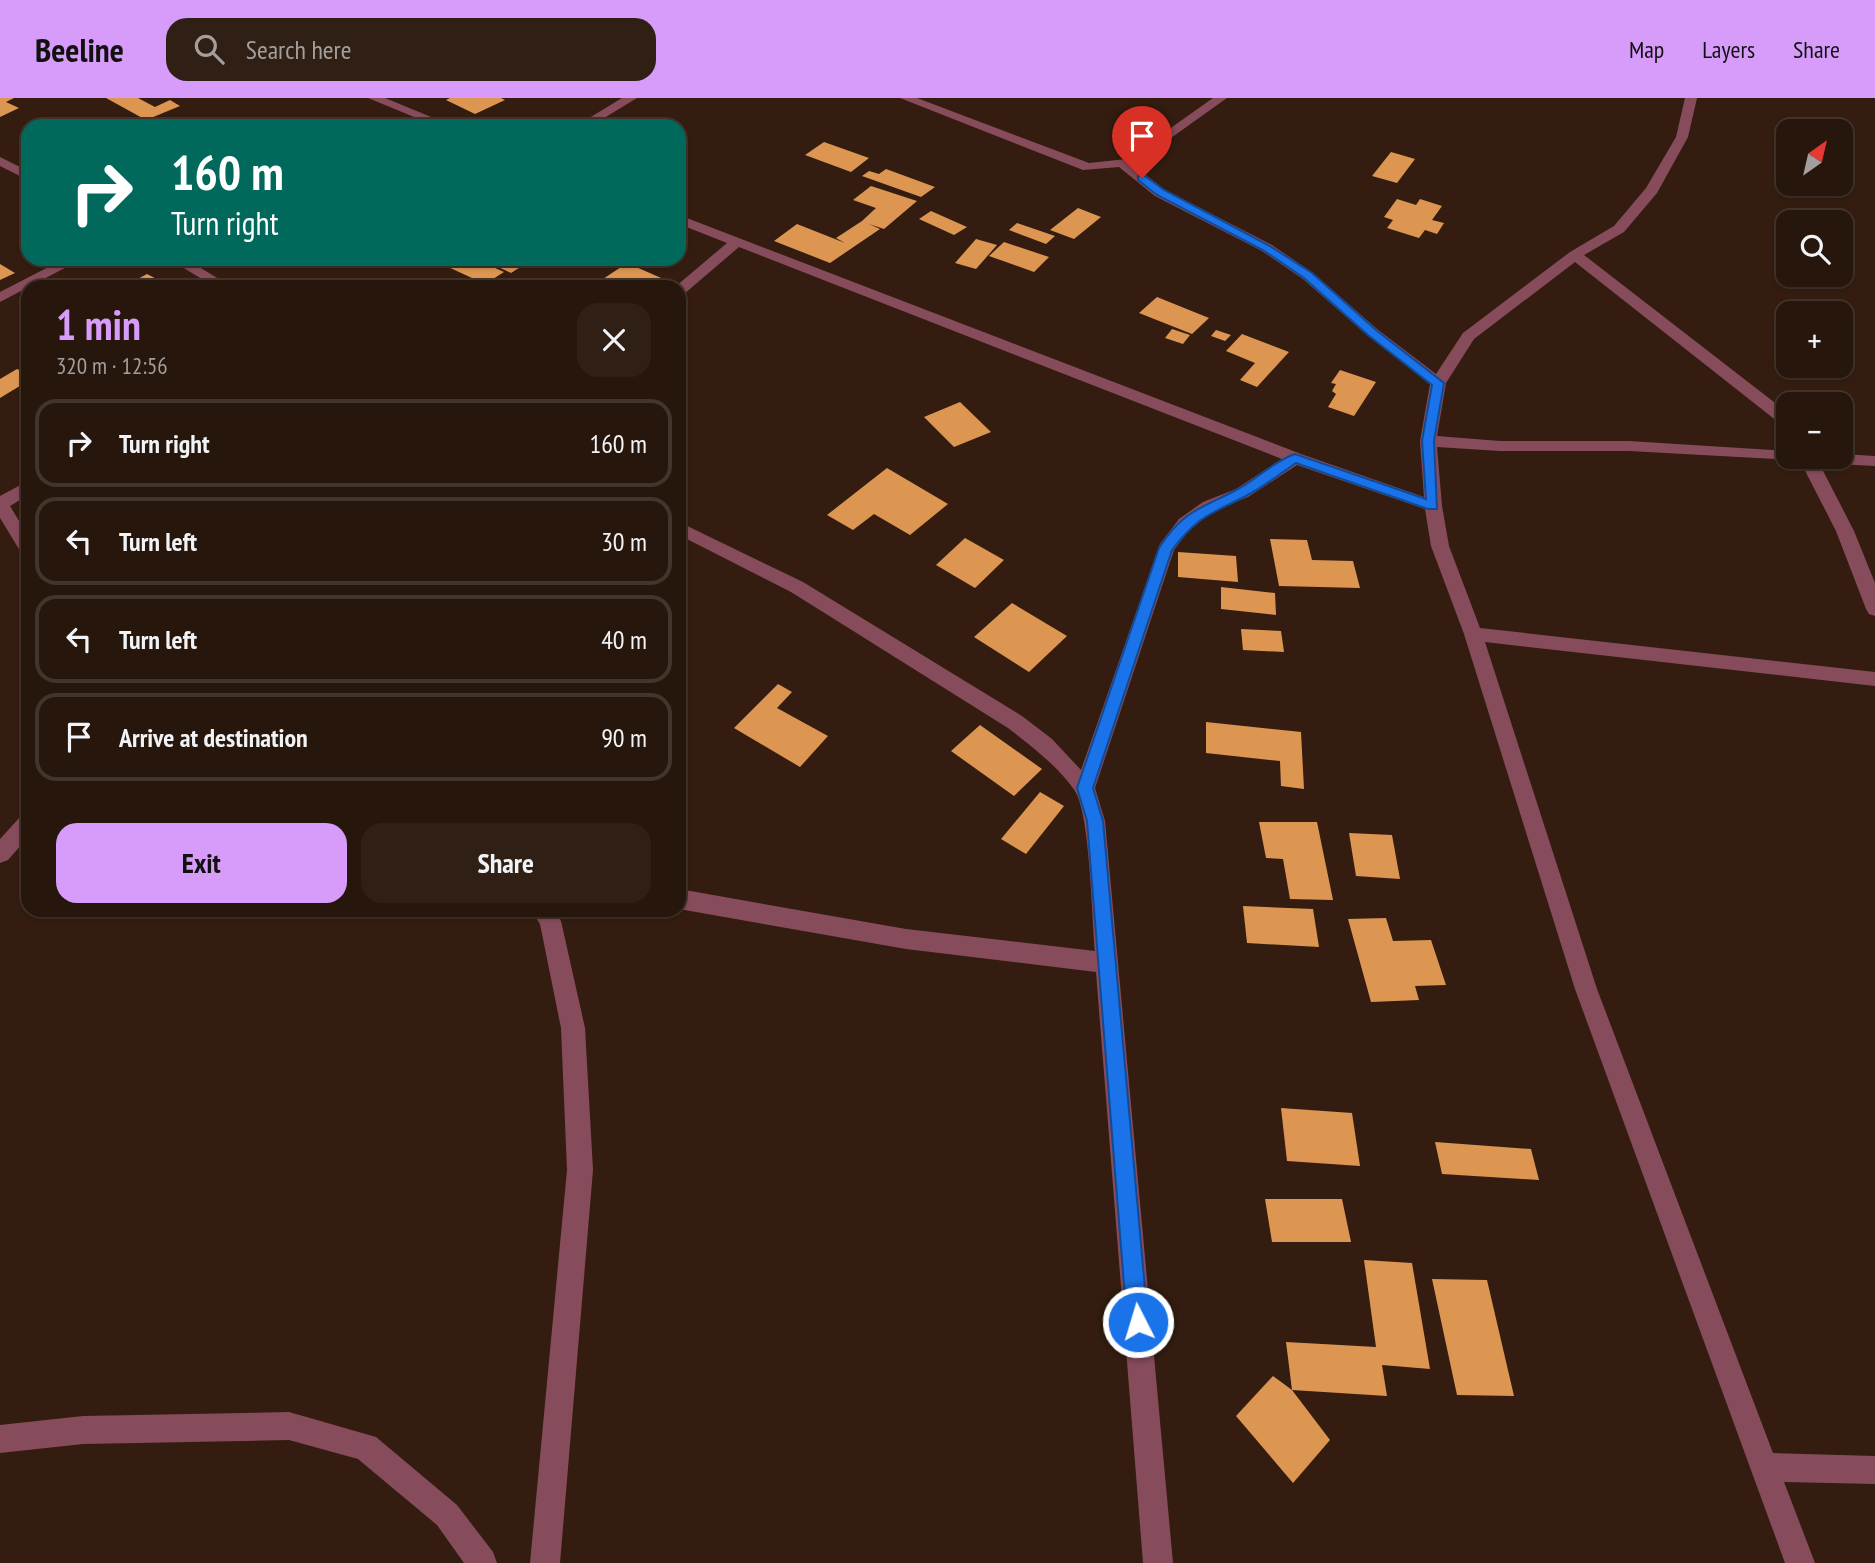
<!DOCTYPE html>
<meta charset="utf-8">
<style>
body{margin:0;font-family:"PT Sans Narrow",sans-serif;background:#2f1f15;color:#f1f3f6;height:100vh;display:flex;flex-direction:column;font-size:26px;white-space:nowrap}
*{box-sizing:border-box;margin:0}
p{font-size:23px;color:#a49f9d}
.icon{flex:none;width:38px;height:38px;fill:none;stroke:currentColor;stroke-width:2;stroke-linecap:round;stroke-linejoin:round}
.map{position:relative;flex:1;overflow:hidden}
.sheet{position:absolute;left:21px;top:182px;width:665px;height:637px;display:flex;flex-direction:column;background:#27160c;border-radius:21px;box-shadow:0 2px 5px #0004,0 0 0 2px #43352d}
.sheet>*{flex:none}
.banner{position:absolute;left:21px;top:21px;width:665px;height:147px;border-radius:21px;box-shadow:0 2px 5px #0004,0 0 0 2px #43352d;background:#00695c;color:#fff;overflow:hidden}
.needle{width:46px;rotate:34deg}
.fabs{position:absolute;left:1776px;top:21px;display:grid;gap:14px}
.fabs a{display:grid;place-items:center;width:77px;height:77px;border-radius:14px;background:#27160c;box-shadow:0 2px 5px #0004,0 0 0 2px #43352d;font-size:35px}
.pin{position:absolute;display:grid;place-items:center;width:60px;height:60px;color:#fff;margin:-72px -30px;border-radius:50% 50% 50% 0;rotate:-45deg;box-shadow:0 0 7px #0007}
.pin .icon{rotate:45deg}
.me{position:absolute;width:77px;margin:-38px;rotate:355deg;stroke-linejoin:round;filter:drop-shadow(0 0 5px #0008)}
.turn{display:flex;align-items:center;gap:24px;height:147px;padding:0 35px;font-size:32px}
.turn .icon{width:91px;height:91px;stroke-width:2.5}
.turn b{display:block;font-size:49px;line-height:60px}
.round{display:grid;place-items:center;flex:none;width:74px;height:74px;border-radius:21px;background:#2f1f15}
.overview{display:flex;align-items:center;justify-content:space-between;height:119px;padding:0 35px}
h1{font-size:42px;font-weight:600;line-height:52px;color:#d79bf9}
.primary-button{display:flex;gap:14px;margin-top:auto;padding:14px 35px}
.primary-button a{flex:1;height:80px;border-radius:21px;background:#d79bf9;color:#111;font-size:28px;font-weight:600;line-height:80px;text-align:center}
.primary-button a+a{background:#2f1f15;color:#f1f3f6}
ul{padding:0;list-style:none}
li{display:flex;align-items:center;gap:21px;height:88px;margin:0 14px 10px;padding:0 21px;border:4px solid #43352d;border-radius:21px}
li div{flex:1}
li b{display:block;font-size:26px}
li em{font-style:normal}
header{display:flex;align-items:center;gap:42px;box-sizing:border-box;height:98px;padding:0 35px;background:#d79bf9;color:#111}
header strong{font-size:33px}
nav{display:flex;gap:38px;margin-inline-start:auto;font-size:24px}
.search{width:490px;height:63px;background:#2f1f15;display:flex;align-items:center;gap:18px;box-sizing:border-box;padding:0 24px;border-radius:21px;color:#a49f9d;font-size:26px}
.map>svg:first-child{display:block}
.building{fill:#dd9651}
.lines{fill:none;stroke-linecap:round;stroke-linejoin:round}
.street{fill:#874c5b;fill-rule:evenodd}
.route{fill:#1a73e8;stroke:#114b97;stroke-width:2}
</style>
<header>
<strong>Beeline</strong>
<div class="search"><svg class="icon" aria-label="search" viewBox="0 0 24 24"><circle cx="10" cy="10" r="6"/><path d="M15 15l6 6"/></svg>Search here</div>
<nav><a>Map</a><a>Layers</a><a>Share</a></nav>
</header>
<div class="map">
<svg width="1875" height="1465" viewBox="0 0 1875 1465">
<rect width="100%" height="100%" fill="#341d10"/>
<g class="building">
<polygon points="0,0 14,0 6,4 19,10 0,19"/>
<polygon points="106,0 138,0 155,9 170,2 180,8 146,22"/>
<polygon points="450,0 501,0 505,2 475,16 446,2"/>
<polygon points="824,44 869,60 851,74 805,57"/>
<polygon points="1391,54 1415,61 1397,85 1372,78"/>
<polygon points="886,71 935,89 921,99 862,78 869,73 879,76"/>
<polygon points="871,88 917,103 884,131 869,126 880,131 830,165 774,143 797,126 845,145 836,140 862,123 876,110 853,102"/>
<polygon points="1397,101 1416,107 1420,101 1442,108 1432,122 1444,125 1437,136 1425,132 1419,140 1387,130 1393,122 1384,119"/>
<polygon points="1078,110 1101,119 1074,141 1050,132"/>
<polygon points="931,113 967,129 954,137 919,121"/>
<polygon points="1017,125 1055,138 1046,146 1009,132"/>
<polygon points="976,141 997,147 976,171 955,165"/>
<polygon points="1004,144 1049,159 1034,174 989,158"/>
<polygon points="457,161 487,161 482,164 504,174 485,186 446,168"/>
<polygon points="506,161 533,161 511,175 496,168"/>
<polygon points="627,165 677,187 591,189"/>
<polygon points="0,166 15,175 0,182"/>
<polygon points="147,176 172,189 123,189"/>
<polygon points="1157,199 1209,220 1192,236 1139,215"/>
<polygon points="1172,231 1190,237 1183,246 1165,240"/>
<polygon points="1216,232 1231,237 1225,243 1211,238"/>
<polygon points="1242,236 1289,254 1257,289 1240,282 1255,265 1226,253"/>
<polygon points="17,271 28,276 28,283 0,300 0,281"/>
<polygon points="1340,272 1376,284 1354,318 1328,309 1336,296 1332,293 1336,286 1331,285"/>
<polygon points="960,304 991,334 954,349 924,319"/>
<polygon points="887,370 948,406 910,437 874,416 853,432 827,417"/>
<polygon points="965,440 1004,462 975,490 936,467"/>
<polygon points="1270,441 1307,442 1312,462 1353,463 1360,490 1279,488"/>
<polygon points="1178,454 1236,458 1238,484 1178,479"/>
<polygon points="1221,489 1275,495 1276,517 1221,511"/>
<polygon points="1012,505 1067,538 1029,574 974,539"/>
<polygon points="1241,531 1281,533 1284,554 1243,552"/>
<polygon points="778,586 792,594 777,610 828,638 800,669 734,630"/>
<polygon points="1206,624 1301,634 1304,691 1281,688 1280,663 1206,655"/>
<polygon points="980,627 1042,671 1014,698 951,653"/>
<polygon points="1040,694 1064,708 1026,756 1001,741"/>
<polygon points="1259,724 1317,724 1333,802 1290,801 1283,761 1266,760"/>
<polygon points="1349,735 1392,737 1400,781 1356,778"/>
<polygon points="1243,808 1313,811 1319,849 1247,845"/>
<polygon points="1386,820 1393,843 1431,842 1446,887 1415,888 1419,902 1371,904 1348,821"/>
<polygon points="1281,1010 1352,1015 1360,1068 1287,1063"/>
<polygon points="1435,1044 1531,1051 1539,1082 1442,1076"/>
<polygon points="1265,1101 1342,1101 1351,1144 1272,1144"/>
<polygon points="1364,1162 1412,1165 1430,1271 1382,1267 1387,1298 1292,1292 1286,1244 1376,1249"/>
<polygon points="1432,1181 1487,1182 1514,1298 1457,1297"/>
<polygon points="1273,1278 1292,1292 1330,1342 1293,1385 1236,1318"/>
</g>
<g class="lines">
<g class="street">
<polygon points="368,0 385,0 453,28 436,28"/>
<polygon points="622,0 637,0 591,28 576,28"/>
<path d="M900 0H917L1089 65 1127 61 1213 0H1227L1133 67 1165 92 1272 147 1313 175 1377 231 1436 276 1463 235 1570 154 1614 128 1646 90 1676 39 1685 0H1697L1688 39 1657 95 1624 134 1584 157 1788 315V328L1782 327 1575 164 1474 241 1446 285 1437 338 1500 343H1629L1788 353V359H1796L1794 362 1629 353H1500L1437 349 1442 408 1449 448 1480 530 1875 574V588L1485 544 1597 891 1773 1355 1875 1358V1386L1784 1384 1815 1465H1785L1575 891 1464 536 1431 448 1425 411 1297 367 1248 399 1215 412 1191 429 1174 452 1095 690 1105 723 1173 1465H1143L1096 874 906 851 679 811V791L906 831 1095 853C1092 820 1090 716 1075 693 1058 668 1031 648 1008 630L791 494 679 437V424L803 484 1022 618 1052 641 1081 672 1160 446 1179 421 1203 404 1236 391 1282 361 739 149 684 196 679 197V189H675L727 145 679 126V117L1301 356 1424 399 1420 343 1430 286 1367 237 1303 181 1262 153 1155 98 1119 69 1083 72Z"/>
<polygon points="0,59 28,73 28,82 0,68"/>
<polygon points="64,161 82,161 0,204 0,194"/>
<polygon points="169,161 186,161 232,189 215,189"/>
<polygon points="1841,356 1875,358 1875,368 1819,365 1854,433 1875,485 1875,518 1869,516 1866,511 1836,433 1798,359 1841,359"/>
<polygon points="28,383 28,397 10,408 28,438 28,458 22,456 0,420 0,398"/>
<polygon points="28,715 28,739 8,762 0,765 0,741 21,718"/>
<polygon points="531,812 555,812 561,823 585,930 593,1072 560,1465 530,1465 567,1072 561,930 540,826"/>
<polygon points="289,1314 376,1339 457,1407 493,1454 497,1465 464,1465 437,1427 358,1361 289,1342 83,1346 0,1355 0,1327 83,1318"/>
</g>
</g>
<path class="route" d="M1138 78H1145L1164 92 1270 148 1312 175 1376 232 1444 285 1434 343 1437 411H1428L1296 365C1280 376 1263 389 1246 398 1209 417 1199 417 1172 452L1093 690 1103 723 1148 1224 1145 1232 1138 1235 1130 1232 1127 1224 1087 723 1077 690 1159 450C1184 411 1201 411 1238 391 1257 381 1274 363 1295 356L1426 401 1422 343 1432 287 1368 237 1304 180 1263 152 1157 97 1138 82Z"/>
</svg>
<div class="fabs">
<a><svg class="needle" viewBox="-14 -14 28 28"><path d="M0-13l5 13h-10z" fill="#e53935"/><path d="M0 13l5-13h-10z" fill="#a49f9d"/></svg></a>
<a><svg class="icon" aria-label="search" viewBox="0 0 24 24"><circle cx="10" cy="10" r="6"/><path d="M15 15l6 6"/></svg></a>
<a>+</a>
<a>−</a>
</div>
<div class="pin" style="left:1142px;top:80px;background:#d93025"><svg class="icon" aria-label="arrive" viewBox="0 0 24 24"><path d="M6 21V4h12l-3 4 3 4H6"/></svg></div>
<svg class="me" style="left:1138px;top:1224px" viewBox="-20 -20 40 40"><circle r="17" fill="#1a73e8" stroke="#fff" stroke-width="3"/><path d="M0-11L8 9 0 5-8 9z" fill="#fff"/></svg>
<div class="banner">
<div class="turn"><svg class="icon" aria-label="right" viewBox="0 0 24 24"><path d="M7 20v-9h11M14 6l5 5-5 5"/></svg><div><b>160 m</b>Turn right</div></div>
</div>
<section class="sheet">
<div class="overview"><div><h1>1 min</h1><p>320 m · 12:56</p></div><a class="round"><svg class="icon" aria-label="close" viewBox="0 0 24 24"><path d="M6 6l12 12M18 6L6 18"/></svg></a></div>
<ul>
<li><svg class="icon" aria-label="right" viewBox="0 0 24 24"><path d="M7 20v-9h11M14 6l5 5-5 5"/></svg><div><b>Turn right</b></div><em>160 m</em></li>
<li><svg class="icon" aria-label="left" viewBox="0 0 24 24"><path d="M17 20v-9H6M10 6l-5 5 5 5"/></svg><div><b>Turn left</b></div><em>30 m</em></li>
<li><svg class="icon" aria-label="left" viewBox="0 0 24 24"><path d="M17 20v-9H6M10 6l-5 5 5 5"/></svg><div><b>Turn left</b></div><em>40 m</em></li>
<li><svg class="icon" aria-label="arrive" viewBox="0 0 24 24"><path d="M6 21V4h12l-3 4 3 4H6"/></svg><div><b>Arrive at destination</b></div><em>90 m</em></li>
</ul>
<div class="primary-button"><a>Exit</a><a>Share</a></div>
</section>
</div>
